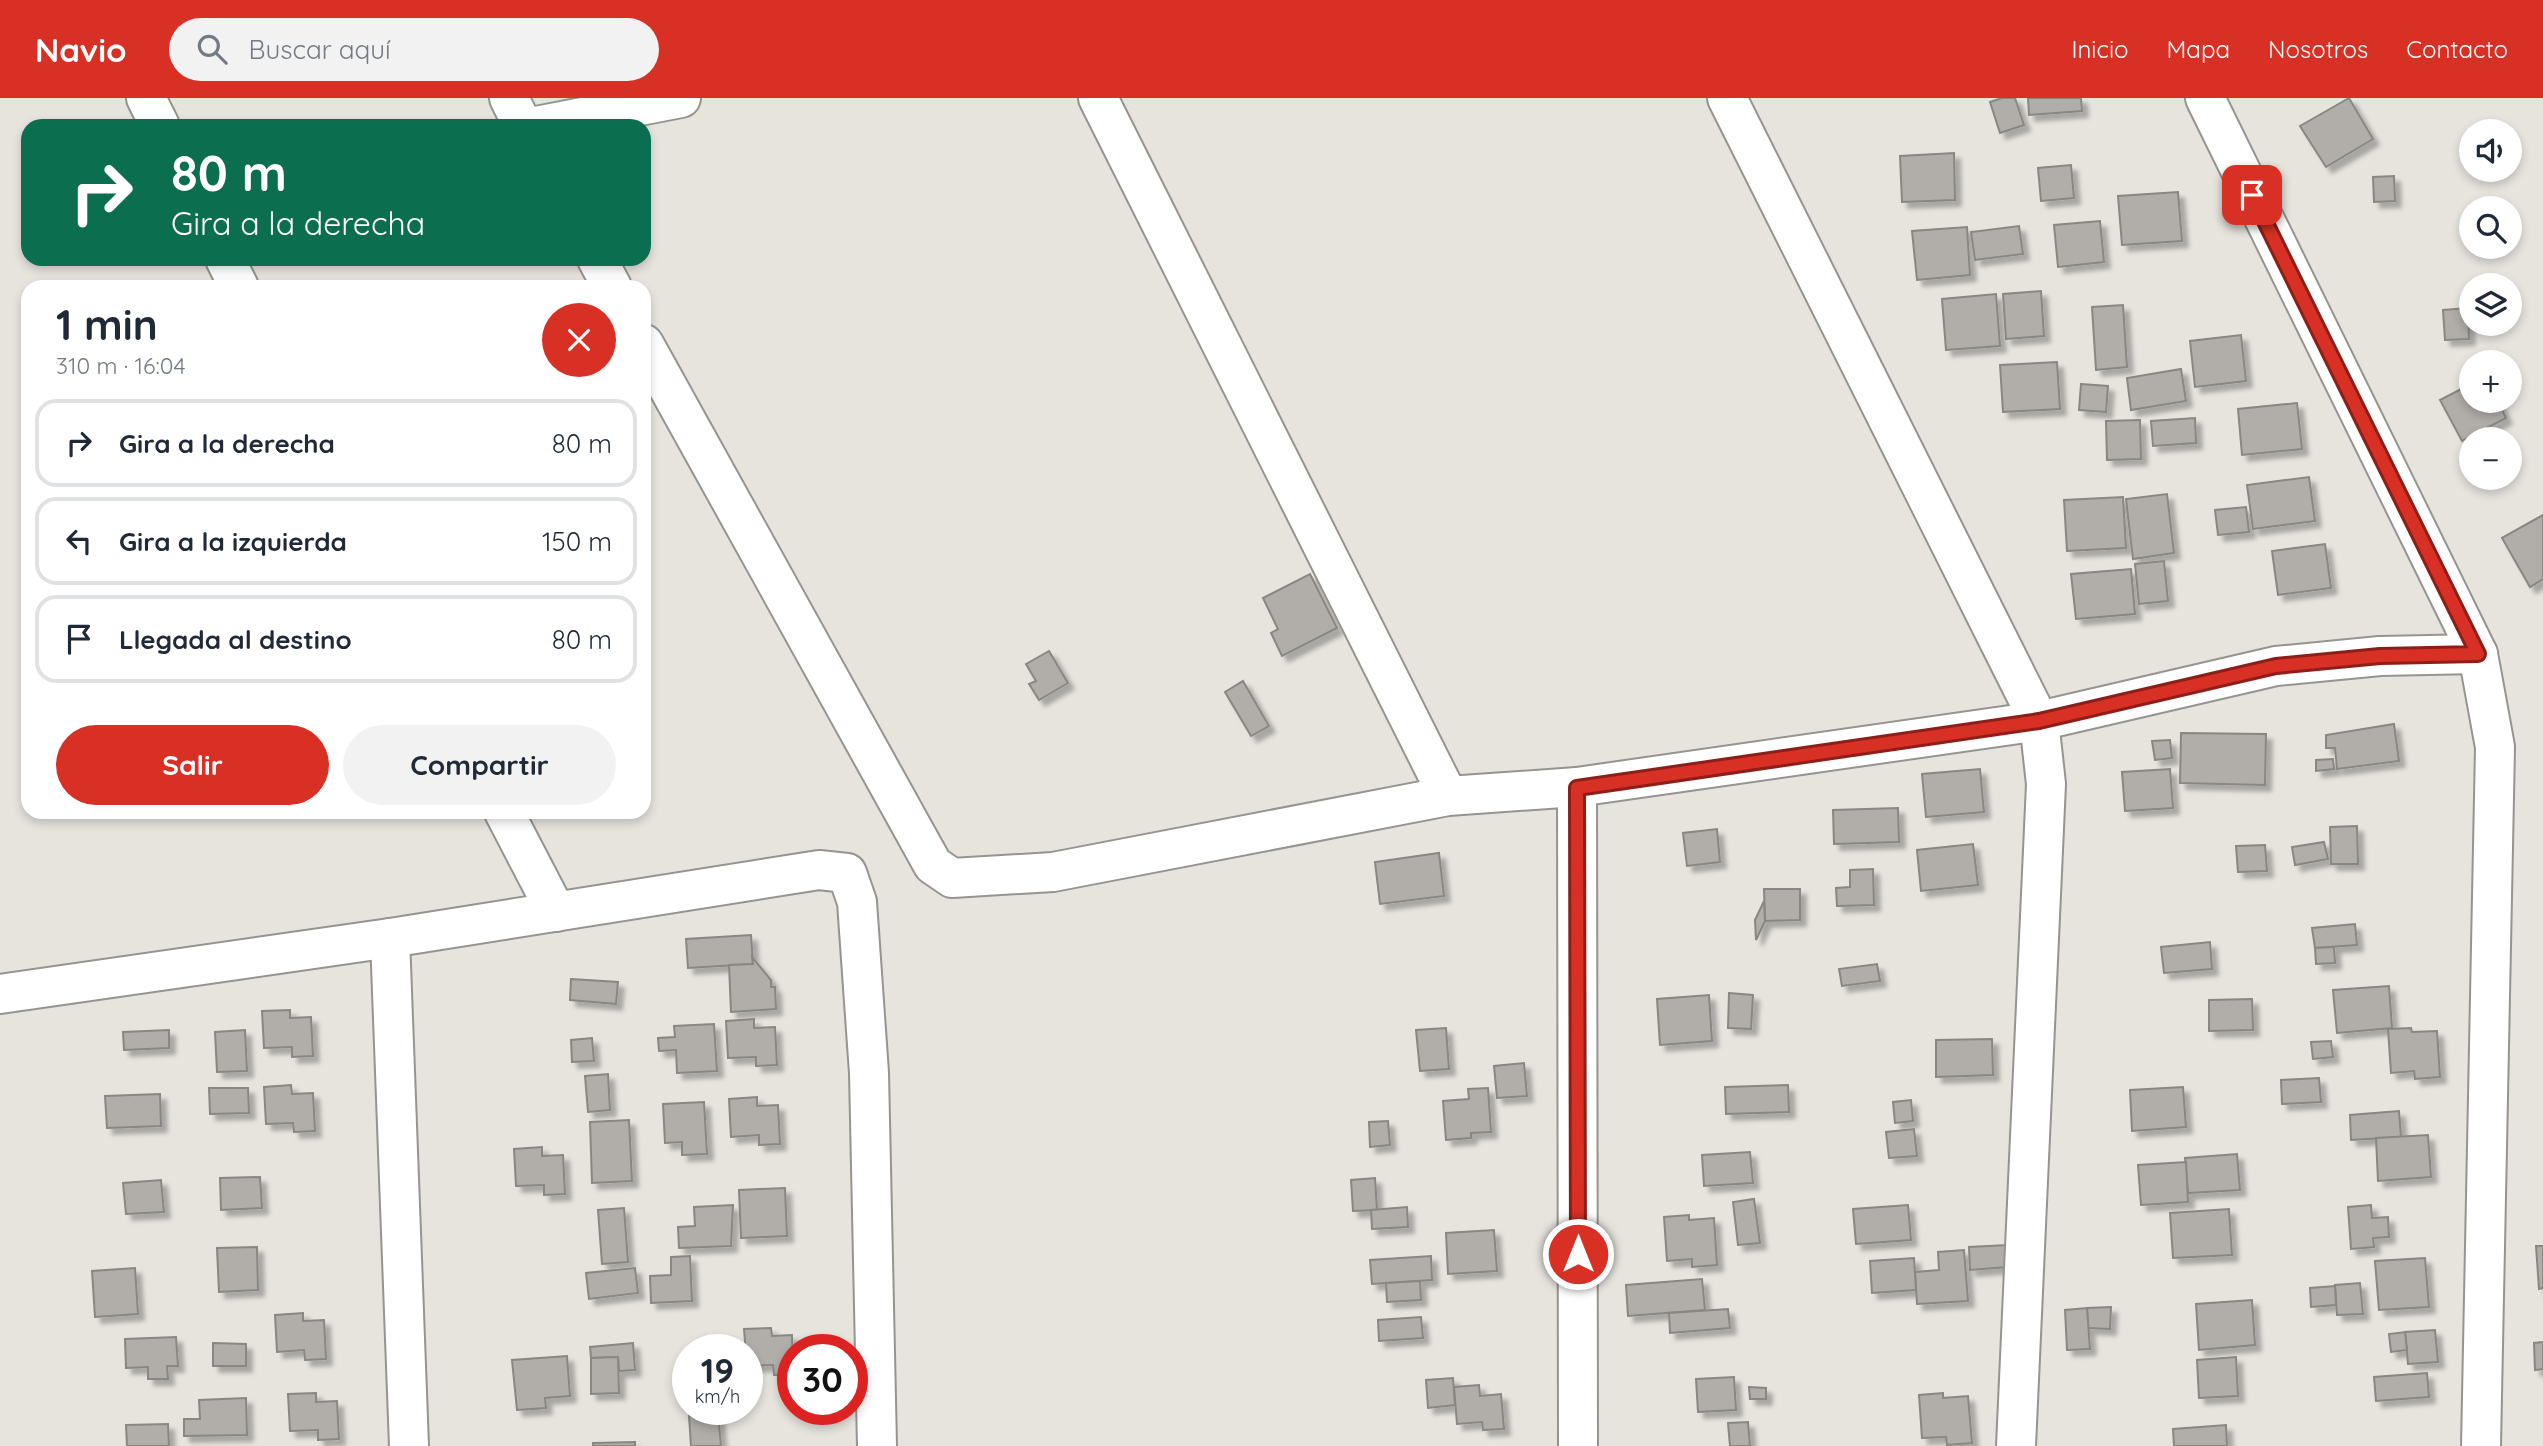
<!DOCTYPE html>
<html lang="es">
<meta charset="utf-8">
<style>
body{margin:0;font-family:Quicksand,sans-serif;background:#f2f2f3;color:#1f2937;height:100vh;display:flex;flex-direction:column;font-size:26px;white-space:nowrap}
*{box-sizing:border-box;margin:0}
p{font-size:23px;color:#747a83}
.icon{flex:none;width:38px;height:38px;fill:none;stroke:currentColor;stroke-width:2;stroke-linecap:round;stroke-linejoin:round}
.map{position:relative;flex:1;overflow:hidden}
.details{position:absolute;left:21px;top:182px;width:630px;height:539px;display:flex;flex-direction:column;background:#fff;border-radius:21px;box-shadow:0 4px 10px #0003}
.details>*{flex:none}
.banner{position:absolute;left:21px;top:21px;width:630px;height:147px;border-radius:21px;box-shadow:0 4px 10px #0003;background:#0b6e4f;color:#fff;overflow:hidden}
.tools{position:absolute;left:2459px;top:21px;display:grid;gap:14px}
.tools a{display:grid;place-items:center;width:63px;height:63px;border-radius:50%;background:#fff;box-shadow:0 4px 10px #0003;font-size:35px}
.speed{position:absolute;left:672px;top:1236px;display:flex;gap:14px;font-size:35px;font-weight:700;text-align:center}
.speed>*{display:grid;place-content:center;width:91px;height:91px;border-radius:50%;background:#fff;box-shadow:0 4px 10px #0003;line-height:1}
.speed small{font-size:18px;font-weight:400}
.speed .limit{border:10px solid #d22;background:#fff;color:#111}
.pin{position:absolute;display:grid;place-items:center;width:60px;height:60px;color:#fff;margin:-30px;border-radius:14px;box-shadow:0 4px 10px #0006}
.me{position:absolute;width:77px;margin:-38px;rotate:0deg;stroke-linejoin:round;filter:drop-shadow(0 0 5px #0008)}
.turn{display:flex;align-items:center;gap:24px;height:147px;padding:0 35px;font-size:32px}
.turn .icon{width:91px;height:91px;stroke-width:2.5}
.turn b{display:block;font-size:49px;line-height:60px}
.round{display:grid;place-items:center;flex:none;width:74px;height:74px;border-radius:37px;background:#f2f2f3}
.headline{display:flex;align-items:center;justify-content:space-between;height:119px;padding:0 35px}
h1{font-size:42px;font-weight:700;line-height:52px}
.cta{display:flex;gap:14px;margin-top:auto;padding:14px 35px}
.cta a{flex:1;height:80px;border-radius:42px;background:#d93025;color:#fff;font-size:28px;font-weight:700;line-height:80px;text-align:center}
.cta a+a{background:#f2f2f3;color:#1f2937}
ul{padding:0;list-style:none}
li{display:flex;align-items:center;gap:21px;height:88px;margin:0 14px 10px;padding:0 21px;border:4px solid #e0e1e3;border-radius:21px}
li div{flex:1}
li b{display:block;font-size:26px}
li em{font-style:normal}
header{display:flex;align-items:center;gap:42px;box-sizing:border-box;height:98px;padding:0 35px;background:#d93025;color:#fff}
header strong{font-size:33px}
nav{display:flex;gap:38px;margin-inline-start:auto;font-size:24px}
.search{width:490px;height:63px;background:#f2f2f3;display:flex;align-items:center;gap:18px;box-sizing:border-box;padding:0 24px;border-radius:38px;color:#747a83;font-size:26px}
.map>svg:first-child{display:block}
.building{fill:#b1aea9;stroke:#898782;stroke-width:2;filter:url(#shadow)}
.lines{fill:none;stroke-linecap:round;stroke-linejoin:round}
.minor-casing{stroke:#96948e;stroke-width:42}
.minor{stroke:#fff;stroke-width:38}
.route-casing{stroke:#8d1f18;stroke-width:18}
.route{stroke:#d93025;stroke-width:12}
</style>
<header>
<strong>Navio</strong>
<div class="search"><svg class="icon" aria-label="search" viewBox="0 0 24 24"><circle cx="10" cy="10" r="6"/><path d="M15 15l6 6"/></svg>Buscar aquí</div>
<nav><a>Inicio</a><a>Mapa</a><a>Nosotros</a><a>Contacto</a></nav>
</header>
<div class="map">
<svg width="2543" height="1348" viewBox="0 0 2543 1348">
<defs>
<filter id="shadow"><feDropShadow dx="6" dy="6" stdDeviation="2" flood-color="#0004"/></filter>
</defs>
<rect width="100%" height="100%" fill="#e7e4de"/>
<g class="building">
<polygon points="2002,0 2015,0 2024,27 2000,35 1990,4"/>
<polygon points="2028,0 2081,0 2082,13 2029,17"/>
<polygon points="2349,0 2373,41 2326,69 2300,28"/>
<polygon points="1954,55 1955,102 1902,104 1900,58"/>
<polygon points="2071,67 2074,100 2041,103 2038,70"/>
<polygon points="2394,78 2395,103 2374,104 2373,79"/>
<polygon points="2178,94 2182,143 2122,147 2118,98"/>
<polygon points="2100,123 2104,164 2058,169 2054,127"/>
<polygon points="2019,128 2023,156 1975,162 1971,134"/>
<polygon points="1967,129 1970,177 1917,182 1912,133"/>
<polygon points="2041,193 2044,238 2006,241 2003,196"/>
<polygon points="1996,196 2000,248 1946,252 1942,201"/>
<polygon points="2123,207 2127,269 2096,272 2092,209"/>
<polygon points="2468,210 2469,241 2445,242 2443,212"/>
<polygon points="2241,237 2246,283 2195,289 2190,243"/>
<polygon points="2057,264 2060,311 2003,314 2000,267"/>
<polygon points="2181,271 2186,303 2131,312 2127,280"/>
<polygon points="2081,286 2108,288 2106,314 2079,312"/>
<polygon points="2471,286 2471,303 2498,303 2506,320 2462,343 2440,302"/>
<polygon points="2297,305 2302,351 2242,357 2238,311"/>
<polygon points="2195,320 2196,345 2153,348 2151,323"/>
<polygon points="2140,322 2141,361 2107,362 2106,323"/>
<polygon points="2309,379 2315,423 2253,431 2247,387"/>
<polygon points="2167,396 2174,455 2133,461 2126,401"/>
<polygon points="2123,399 2126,450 2067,453 2064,402"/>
<polygon points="2246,409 2249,434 2218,437 2215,412"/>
<polygon points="2543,417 2543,481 2530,489 2502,440"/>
<polygon points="2325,446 2331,490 2278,497 2272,453"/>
<polygon points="2164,463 2168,503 2139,506 2135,466"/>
<polygon points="2131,471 2135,516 2076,521 2071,476"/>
<polygon points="1310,476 1337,530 1282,558 1271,535 1278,531 1263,500"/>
<polygon points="1049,553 1068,585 1039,602 1029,586 1036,583 1026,566"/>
<polygon points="1243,583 1269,628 1251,638 1225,594"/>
<polygon points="2394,626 2399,663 2337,671 2335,650 2326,650 2326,637"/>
<polygon points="2181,635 2266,636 2265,687 2180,685"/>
<polygon points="2170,642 2172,660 2155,662 2152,643"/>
<polygon points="2333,661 2334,671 2316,673 2316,662"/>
<polygon points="1980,671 1984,714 1926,719 1922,676"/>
<polygon points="2170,671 2173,710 2125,713 2122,674"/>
<polygon points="1898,710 1899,744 1834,746 1833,712"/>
<polygon points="2357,728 2358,766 2331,766 2330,729"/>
<polygon points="1717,731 1720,764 1687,768 1683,735"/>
<polygon points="2324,744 2328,761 2295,767 2292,749"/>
<polygon points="1973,746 1978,787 1921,793 1917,752"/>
<polygon points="2265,747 2267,773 2238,774 2236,748"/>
<polygon points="1439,755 1444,798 1380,806 1375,764"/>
<polygon points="1873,771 1874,807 1837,808 1836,790 1850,789 1850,772"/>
<polygon points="1764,791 1800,791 1800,822 1765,823"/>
<polygon points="1764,803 1765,823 1756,842 1755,822"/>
<polygon points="2355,826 2357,847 2315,850 2312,830"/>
<polygon points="751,837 753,866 688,870 686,841"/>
<polygon points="2210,844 2212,871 2164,875 2161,849"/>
<polygon points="2334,849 2335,865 2316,866 2315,850"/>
<polygon points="752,859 771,882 771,889 775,889 776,911 731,914 729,867 753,866"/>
<polygon points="1877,866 1880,883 1842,888 1839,871"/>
<polygon points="571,881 618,884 616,906 570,902"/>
<polygon points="2389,888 2392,930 2337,935 2333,892"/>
<polygon points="1729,895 1753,897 1751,931 1728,930"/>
<polygon points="1709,897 1712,943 1660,947 1657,901"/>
<polygon points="2252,901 2253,932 2209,933 2209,902"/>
<polygon points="290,912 290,920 311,919 313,958 292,959 292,949 264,950 262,913"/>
<polygon points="754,921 754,930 775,929 777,967 756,968 756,959 728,960 726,923"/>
<polygon points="714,926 717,973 677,975 676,952 659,953 658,940 675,939 674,928"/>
<polygon points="1446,930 1449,971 1420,973 1416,932"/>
<polygon points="2411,930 2412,934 2437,933 2440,979 2415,981 2414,973 2391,975 2388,931"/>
<polygon points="169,932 169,950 124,952 123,934"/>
<polygon points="245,932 247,973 217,974 215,934"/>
<polygon points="592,940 594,963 572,964 571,942"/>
<polygon points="1992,941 1993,977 1936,979 1936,942"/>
<polygon points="2331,943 2333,959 2313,961 2311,944"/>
<polygon points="1524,965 1527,998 1497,1000 1494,968"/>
<polygon points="608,976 610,1012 588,1014 585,978"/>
<polygon points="2319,980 2321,1004 2282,1006 2281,982"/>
<polygon points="291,987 292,996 313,995 315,1033 294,1034 293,1025 266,1026 264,989"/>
<polygon points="1788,987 1789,1014 1726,1016 1725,989"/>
<polygon points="2183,989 2186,1029 2132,1033 2130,992"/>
<polygon points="209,990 248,990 249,1015 210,1016"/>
<polygon points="1488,990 1491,1034 1471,1035 1471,1040 1446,1042 1443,1003 1469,1001 1468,991"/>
<polygon points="160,996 161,1028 107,1030 105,998"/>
<polygon points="757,999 757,1008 778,1007 780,1046 759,1047 759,1037 731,1039 729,1001"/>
<polygon points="1911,1002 1913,1023 1895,1025 1893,1004"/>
<polygon points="704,1004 707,1056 682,1057 682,1044 665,1045 663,1006"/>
<polygon points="2399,1013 2401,1039 2351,1042 2350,1017"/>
<polygon points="629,1022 632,1083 592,1085 590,1024"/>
<polygon points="1388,1023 1390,1047 1370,1049 1369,1024"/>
<polygon points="1914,1031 1917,1058 1889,1060 1886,1034"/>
<polygon points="2428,1037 2431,1079 2378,1083 2376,1040"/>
<polygon points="542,1049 542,1058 563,1057 565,1096 544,1097 544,1087 516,1088 514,1051"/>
<polygon points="1750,1054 1753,1085 1704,1088 1702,1057"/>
<polygon points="2237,1056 2240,1092 2188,1095 2185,1060"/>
<polygon points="2186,1064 2188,1104 2141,1107 2138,1067"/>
<polygon points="260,1079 262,1110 221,1112 220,1080"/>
<polygon points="1375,1080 1377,1112 1353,1113 1351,1082"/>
<polygon points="161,1082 164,1114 126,1116 123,1085"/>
<polygon points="785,1090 787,1138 741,1140 739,1092"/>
<polygon points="1754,1101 1760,1145 1738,1147 1733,1104"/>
<polygon points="733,1107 731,1148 679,1150 678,1129 695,1128 694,1109"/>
<polygon points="1908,1107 1911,1142 1856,1146 1853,1111"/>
<polygon points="2371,1107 2372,1120 2388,1119 2389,1139 2373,1140 2374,1149 2351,1151 2348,1109"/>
<polygon points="1407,1109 1408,1129 1372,1131 1371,1112"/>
<polygon points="624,1110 628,1164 602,1166 598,1112"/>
<polygon points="2229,1111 2232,1157 2173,1160 2170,1115"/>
<polygon points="1689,1117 1689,1122 1714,1120 1717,1167 1692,1169 1692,1161 1667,1163 1664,1119"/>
<polygon points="1494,1132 1497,1173 1448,1176 1446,1135"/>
<polygon points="2007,1147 2008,1169 1970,1172 1969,1149"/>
<polygon points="2536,1148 2543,1148 2543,1190 2539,1191"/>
<polygon points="257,1149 258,1192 219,1194 217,1150"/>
<polygon points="1964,1152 1968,1203 1917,1206 1915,1174 1939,1172 1938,1154"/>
<polygon points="690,1158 692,1203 651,1205 650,1178 671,1177 671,1159"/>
<polygon points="1431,1158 1432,1182 1372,1186 1370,1162"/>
<polygon points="1914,1160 1916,1192 1872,1195 1870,1163"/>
<polygon points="2425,1160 2429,1209 2379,1212 2375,1163"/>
<polygon points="135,1170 138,1216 95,1219 92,1173"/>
<polygon points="635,1170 638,1195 589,1201 586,1175"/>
<polygon points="1702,1181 1705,1212 1628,1218 1626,1187"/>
<polygon points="1420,1183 1421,1202 1387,1204 1386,1185"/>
<polygon points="2360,1185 2363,1216 2337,1217 2335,1187"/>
<polygon points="2335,1188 2336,1207 2311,1209 2310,1190"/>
<polygon points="2252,1202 2255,1247 2199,1252 2196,1206"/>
<polygon points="2111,1209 2110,1231 2088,1230 2087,1210"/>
<polygon points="2087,1210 2090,1251 2067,1252 2065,1212"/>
<polygon points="1728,1211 1730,1230 1670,1235 1669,1215"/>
<polygon points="303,1215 303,1223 324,1222 326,1261 305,1262 304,1252 277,1254 275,1217"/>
<polygon points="1421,1219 1423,1240 1379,1243 1378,1222"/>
<polygon points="771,1230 772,1238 792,1237 793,1276 774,1277 773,1267 747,1268 744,1231"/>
<polygon points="2435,1232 2438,1264 2408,1266 2405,1234"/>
<polygon points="2405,1234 2407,1252 2391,1254 2389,1236"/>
<polygon points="176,1239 178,1268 167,1268 168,1281 148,1281 148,1269 126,1270 125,1241"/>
<polygon points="736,1243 736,1251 697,1251 696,1245"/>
<polygon points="2543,1244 2543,1271 2535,1272 2534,1245"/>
<polygon points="213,1245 246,1246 246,1268 213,1268"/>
<polygon points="633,1245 635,1272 619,1273 618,1259 591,1260 590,1249"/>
<polygon points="567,1258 570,1298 545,1300 546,1310 517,1312 512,1262"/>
<polygon points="618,1259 619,1295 591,1296 591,1260"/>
<polygon points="2236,1259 2238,1298 2199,1300 2197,1262"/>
<polygon points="2427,1275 2429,1299 2376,1303 2374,1279"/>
<polygon points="1734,1279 1736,1312 1698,1314 1696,1281"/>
<polygon points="1453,1280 1455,1307 1428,1310 1426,1282"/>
<polygon points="1479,1287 1480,1298 1501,1296 1504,1331 1483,1332 1482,1324 1457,1326 1454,1289"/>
<polygon points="1749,1289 1766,1290 1766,1301 1750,1301"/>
<polygon points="316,1295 316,1304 337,1303 339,1341 318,1342 318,1332 290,1333 288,1296"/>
<polygon points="1943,1295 1943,1300 1968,1298 1972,1345 1947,1347 1946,1339 1922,1340 1919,1297"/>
<polygon points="246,1300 247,1337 184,1338 184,1321 200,1321 199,1302"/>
<polygon points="718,1316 721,1348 691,1348 689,1318"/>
<polygon points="1748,1324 1750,1348 1730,1348 1728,1325"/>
<polygon points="168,1326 169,1348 127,1348 126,1327"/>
<polygon points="2226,1327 2227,1348 2174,1348 2173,1331"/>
<polygon points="635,1344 635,1348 593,1348 593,1345"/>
</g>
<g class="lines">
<defs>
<g id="minor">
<polyline points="146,0 160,28"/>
<polyline points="509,0 523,28"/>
<polyline points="1098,0 1448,698"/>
<polyline points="1727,0 2039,623 2046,686 2016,1348"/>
<polyline points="2205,0 2478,556 2495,649 2481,1348"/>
<polyline points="536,28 681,0"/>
<polyline points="225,161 239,189"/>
<polyline points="597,161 612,189"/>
<polyline points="644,246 933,767 952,780 1053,774 1448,698 1577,689 2039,623 2276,568 2380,558 2478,556"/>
<polyline points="1577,689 1578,1348"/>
<polyline points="504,714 556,814"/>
<polyline points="390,840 409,1348"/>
<polyline points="0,896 390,840 819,772 847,775 857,804 869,975 877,1348"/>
</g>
</defs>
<use href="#minor" class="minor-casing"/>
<use href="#minor" class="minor"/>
</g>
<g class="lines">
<defs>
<polyline id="route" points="1578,1156 1577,690 2039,623 2276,568 2380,558 2478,556 2252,97"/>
</defs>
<use href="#route" class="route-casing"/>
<use href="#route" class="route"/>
</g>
</svg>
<div class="tools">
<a><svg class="icon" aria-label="sound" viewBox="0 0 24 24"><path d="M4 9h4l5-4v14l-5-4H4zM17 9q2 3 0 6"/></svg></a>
<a><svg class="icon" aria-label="search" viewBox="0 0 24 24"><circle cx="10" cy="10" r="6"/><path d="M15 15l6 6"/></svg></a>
<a><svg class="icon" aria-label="layers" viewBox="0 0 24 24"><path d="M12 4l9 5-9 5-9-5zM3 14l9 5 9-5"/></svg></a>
<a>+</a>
<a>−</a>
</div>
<div class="speed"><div>19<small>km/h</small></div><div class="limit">30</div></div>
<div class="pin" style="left:2252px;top:97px;background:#d93025"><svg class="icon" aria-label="arrive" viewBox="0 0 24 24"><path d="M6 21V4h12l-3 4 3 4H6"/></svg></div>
<svg class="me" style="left:1578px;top:1156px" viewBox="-20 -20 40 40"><circle r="17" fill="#d93025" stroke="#fff" stroke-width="3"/><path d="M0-11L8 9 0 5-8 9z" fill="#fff"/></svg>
<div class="banner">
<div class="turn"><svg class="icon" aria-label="right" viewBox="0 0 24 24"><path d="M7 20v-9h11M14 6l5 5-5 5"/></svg><div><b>80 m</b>Gira a la derecha</div></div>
</div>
<section class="details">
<div class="headline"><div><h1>1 min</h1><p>310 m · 16:04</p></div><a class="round" style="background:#d93025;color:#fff"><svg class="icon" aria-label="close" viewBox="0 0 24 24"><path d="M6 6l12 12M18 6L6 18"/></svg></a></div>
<ul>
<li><svg class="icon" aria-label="right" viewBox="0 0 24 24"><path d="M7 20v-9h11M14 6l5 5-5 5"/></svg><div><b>Gira a la derecha</b></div><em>80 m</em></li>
<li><svg class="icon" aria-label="left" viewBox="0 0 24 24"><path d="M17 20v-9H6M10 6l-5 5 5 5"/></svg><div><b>Gira a la izquierda</b></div><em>150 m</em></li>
<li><svg class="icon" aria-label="arrive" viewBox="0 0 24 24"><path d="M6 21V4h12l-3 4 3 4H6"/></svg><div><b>Llegada al destino</b></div><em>80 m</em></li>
</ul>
<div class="cta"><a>Salir</a><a>Compartir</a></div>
</section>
</div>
